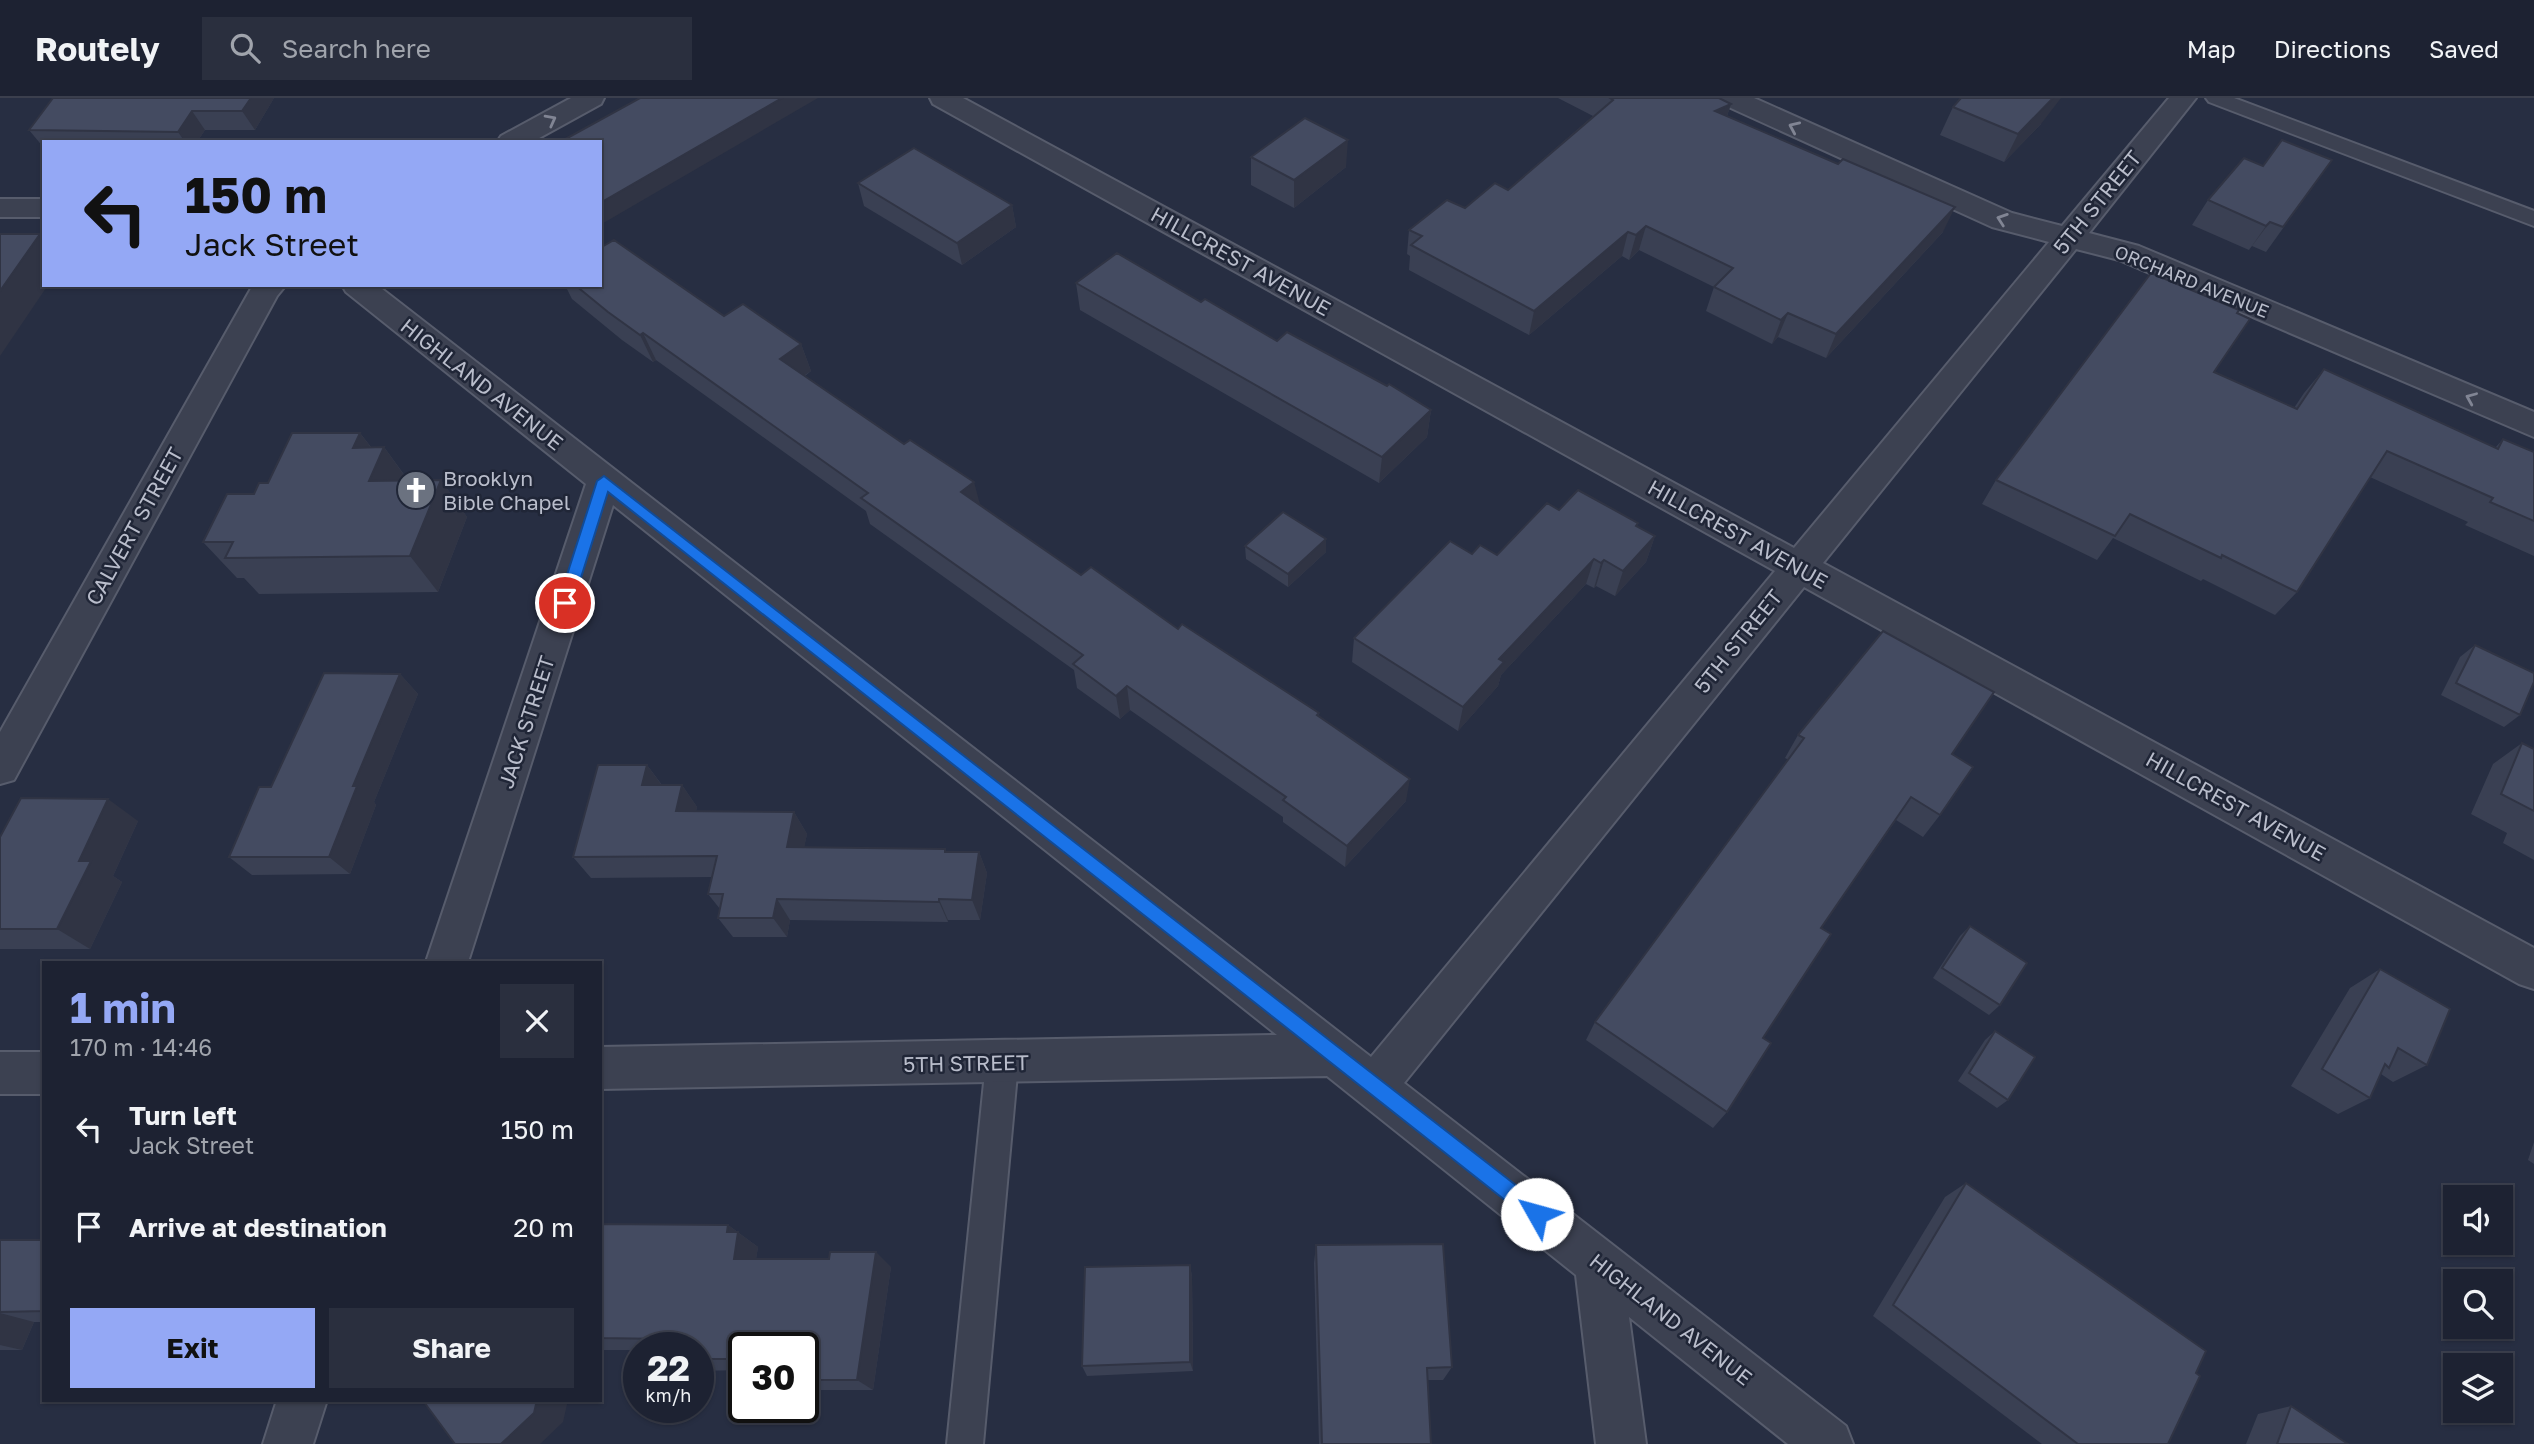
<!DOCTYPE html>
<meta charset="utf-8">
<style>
body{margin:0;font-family:"Golos Text",sans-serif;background:#2a2f3e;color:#f1f3f6;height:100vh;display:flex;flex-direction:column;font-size:26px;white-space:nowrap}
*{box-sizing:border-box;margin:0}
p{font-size:23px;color:#a0a4ac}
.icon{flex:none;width:38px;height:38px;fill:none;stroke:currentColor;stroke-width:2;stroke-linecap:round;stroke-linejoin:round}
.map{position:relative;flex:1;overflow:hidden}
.side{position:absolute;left:42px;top:863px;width:560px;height:441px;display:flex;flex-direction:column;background:#1d2232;border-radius:0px;box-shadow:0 2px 5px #0004,0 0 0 2px #3b3f4d}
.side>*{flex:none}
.top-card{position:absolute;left:42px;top:42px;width:560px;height:147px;border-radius:0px;box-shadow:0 2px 5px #0004,0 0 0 2px #3b3f4d;background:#94a8f5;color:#111;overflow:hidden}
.buttons{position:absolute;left:2443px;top:1087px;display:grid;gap:14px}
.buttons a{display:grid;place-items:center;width:70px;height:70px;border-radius:0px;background:#1d2232;box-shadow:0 2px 5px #0004,0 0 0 2px #3b3f4d;font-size:35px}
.speed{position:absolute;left:623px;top:1234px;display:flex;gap:14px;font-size:35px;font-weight:700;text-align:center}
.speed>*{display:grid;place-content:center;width:91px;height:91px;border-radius:50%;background:#1d2232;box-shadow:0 2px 5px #0004,0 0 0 2px #3b3f4d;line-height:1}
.speed small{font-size:18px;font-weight:400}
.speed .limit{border:4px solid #111;border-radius:10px;background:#fff;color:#111}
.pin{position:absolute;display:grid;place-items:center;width:60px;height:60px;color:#fff;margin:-30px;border:4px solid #fff;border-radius:50%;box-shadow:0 2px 7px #0007}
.me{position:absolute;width:77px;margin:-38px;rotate:308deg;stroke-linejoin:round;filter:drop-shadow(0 0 5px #0008)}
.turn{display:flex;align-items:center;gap:24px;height:147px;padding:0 28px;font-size:32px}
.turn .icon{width:91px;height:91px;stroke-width:2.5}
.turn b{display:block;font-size:49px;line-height:60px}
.round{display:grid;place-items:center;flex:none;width:74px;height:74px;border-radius:0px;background:#2a2f3e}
.summary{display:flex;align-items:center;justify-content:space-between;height:119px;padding:0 28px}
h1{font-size:42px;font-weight:700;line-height:52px;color:#94a8f5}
.primary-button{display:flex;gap:14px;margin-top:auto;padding:14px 28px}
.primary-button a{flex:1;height:80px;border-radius:0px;background:#94a8f5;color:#111;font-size:28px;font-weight:700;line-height:80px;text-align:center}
.primary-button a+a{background:#2a2f3e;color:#f1f3f6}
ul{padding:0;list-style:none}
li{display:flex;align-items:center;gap:21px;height:98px;padding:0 28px}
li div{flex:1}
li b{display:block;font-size:26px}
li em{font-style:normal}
header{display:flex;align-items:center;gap:42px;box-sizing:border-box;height:98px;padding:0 35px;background:#1d2232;border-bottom:2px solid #3b3f4d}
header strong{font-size:33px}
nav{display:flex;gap:38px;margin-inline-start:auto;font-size:24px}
.search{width:490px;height:63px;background:#2a2f3e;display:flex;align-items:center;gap:18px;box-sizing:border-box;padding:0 24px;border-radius:0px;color:#a0a4ac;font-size:26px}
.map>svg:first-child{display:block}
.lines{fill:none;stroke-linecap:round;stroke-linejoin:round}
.service-casing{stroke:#575c6c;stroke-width:4}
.minor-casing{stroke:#575c6c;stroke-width:4}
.service{fill:#3c4151;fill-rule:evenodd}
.minor{fill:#3c4151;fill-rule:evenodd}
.wall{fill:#3a4053}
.shaded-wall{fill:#303444}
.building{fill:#444b61;stroke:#303444;stroke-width:2}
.oneway{stroke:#818594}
.route{fill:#1a73e8;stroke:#114b97;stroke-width:2}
.labels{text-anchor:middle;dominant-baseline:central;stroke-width:5;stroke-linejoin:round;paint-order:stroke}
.far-street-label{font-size:18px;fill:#b9bdcb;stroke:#202637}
.street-label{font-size:21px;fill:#b9bdcb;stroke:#202637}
.poi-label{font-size:21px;fill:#b9bdcb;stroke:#202637;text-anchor:start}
</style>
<header>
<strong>Routely</strong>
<div class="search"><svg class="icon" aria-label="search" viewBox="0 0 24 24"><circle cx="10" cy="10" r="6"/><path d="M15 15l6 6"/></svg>Search here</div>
<nav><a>Map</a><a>Directions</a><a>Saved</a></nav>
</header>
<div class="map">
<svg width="2534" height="1346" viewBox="0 0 2534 1346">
<rect width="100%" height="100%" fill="#272e42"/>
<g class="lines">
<defs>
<g id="service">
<polygon points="2206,0 2234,0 2534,113 2534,128 2209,4"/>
<polygon points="1002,950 1013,954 1018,965 983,1346 947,1346 986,965 991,954"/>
</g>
<g id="minor">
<polygon points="571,0 604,0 601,6 532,44 497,44 501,38"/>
<polygon points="930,0 963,0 1794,450 2049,144 1992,129 1722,6 1719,0 1754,0 2012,115 2062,128 2169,0 2196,0 2089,135 2139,148 2534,314 2534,339 2119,162 2076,151 1823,465 2534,850 2534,891 2519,886 1804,489 1404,985 1846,1328 1853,1346 1788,1346 1629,1219 1646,1346 1596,1346 1576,1177 1327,978 600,991 600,949 1277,937 613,407 468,864 426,864 586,386 346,194 342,187 377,187 1371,959 1775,473 933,6"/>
<rect x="0" y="101" width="44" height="18"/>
<polygon points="253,187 286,187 277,198 14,682 0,686 0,634"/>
<rect x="0" y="954" width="44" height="42"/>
<polygon points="277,1302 327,1302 313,1346 263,1346"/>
</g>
</defs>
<use href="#service" class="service-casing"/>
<use href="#minor" class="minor-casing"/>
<use href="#service" class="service"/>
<use href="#minor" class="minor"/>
</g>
<g class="wall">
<polygon points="274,0 255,32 205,32 197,44 44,44 44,50 29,32"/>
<polygon points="1558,0 1719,0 1731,6 1727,18 1943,134 1826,260 1778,239 1772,246 1706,213 1714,189 1639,152 1629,162 1622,158 1529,237 1409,172 1410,158 1407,156 1409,132 1465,110 1508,92 1593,18"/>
<polygon points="1953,9 2041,26 2004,64 1940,37"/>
<polygon points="1251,59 1346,69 1294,110 1251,87"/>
<polygon points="2332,62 2266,154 2252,148 2249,152 2192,127 2208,102 2263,68"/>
<polygon points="858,85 1012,107 1016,129 962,167 864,108"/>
<polygon points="1076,185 1201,204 1277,243 1431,312 1427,339 1379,385 1080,212"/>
<polygon points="565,187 600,187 724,218 801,246 811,273 805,278 980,407 1081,477 1178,531 1319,615 1319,618 1406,703 1345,769 1283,724 1283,719 1130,612 1120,621 1077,590 1074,572 870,426 866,413 656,262 653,264 622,242 572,201"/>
<polygon points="2237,215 2214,274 2294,310 2304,295 2324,271 2495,350 2503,341 2534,354 2534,458 2465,427 2468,424 2370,379 2297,494 2275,517 2203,481 2201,483 2113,440 2097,462 1982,406 1996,382"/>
<polygon points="360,335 371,349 384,349 408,382 441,382 467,419 438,494 259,496 244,480 237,480 203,444 254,396 268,385"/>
<polygon points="1559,412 1638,425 1637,428 1655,438 1646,464 1615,498 1596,488 1594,490 1586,486 1501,577 1498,588 1458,633 1352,564 1354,540 1472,456 1497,457"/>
<polygon points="1326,441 1326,454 1288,489 1246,461 1245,448"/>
<polygon points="2475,547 2520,617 2504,629 2441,597 2460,559"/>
<polygon points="400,576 418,596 374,704 376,707 350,776 252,777 229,759 271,689"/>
<polygon points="1798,637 1952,656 1940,717 1923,739 1896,722 1821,830 1763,940 1727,1014 1713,1030 1586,942 1595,924 1789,662 1785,660"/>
<polygon points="2522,645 2534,651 2534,762 2503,745 2507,735 2471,716 2493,666"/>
<polygon points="647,667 662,687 682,687 697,709 696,713 794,714 807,736 804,749 945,751 946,754 979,754 987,775 980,822 948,822 948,824 790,822 787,839 733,839 718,820 720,811 708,796 712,779 591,780 573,759"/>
<polygon points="138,723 113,778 122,784 90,851 0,851 0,739"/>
<polygon points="1970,828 2000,907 1989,917 1933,880 1960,838"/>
<polygon points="2380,871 2427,967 2393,984 2381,976 2370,1000 2338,1016 2291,988 2350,890"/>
<polygon points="1995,933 2008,1002 1997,1010 1958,983 1985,942"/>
<polygon points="2534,1044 2534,1066 2528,1062"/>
<polygon points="1966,1085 2196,1275 2168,1346 2042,1346 1873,1218 1945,1099"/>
<polygon points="600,1126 728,1127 758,1149 756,1161 891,1169 873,1292 803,1292 803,1250 744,1250 744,1272 698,1273 698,1250 639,1250 639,1252 600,1252"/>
<polygon points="0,1142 44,1142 44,1224 34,1224 22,1252 0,1252"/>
<polygon points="1316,1147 1452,1269 1443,1282 1427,1282 1431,1346 1319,1346 1314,1165"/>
<polygon points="1190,1167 1192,1179 1193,1273 1087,1278 1082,1268"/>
<polygon points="2291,1308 2348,1346 2246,1346 2258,1316"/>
</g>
<g class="shaded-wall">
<polygon points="251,0 274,0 255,32 242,13"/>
<polygon points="782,0 818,0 600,127 600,105"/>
<polygon points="2053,0 2061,0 2041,26 2004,64 2018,36"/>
<polygon points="1731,6 1723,30 1715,13"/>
<polygon points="192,13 205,32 197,44 185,44 178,34"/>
<polygon points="1348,42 1346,69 1294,110 1294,82"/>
<polygon points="1012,107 1016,129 962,167 957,145"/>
<polygon points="1955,109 1943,134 1826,260 1836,236"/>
<polygon points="2270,124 2249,152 2266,128"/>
<polygon points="1646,128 1639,152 1629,162 1636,137"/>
<polygon points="1628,134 1622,158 1529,237 1534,213"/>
<polygon points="40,136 44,140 44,187 48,187 0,258 0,193"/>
<polygon points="1788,215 1778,239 1772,246 1781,222"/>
<polygon points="643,235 656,262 653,264 640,237"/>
<polygon points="801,246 811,273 790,287 780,261"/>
<polygon points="1431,312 1427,339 1379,385 1382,359"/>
<polygon points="360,335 379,360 384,349 411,387 369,383 353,350"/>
<polygon points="441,382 467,419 438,494 410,458"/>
<polygon points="974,384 981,410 961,394"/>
<polygon points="1655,438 1646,464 1615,498 1623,473"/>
<polygon points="1326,441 1326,454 1288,489 1288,476"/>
<polygon points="1594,461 1586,486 1501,577 1498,588 1458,633 1463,609 1499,561"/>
<polygon points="1604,462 1596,488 1594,490 1601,465"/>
<polygon points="400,576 418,596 374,704 376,707 350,776 329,759 353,688"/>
<polygon points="1127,588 1130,612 1120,621 1116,598"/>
<polygon points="647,667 663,689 642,687"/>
<polygon points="1410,681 1406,703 1345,769 1347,748"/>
<polygon points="682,687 697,709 691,735 676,713"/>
<polygon points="108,701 138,723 113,778 122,784 90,851 57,831 79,763"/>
<polygon points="794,714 807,736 800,770 787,749"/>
<polygon points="979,754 987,775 980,822 972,802"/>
<polygon points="777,801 790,822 787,839 773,820"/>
<polygon points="939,801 948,822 948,824 939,804"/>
<polygon points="728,1127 758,1149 754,1175 734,1161 727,1134"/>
<polygon points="876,1154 891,1169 873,1292 857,1282"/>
<polygon points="1190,1167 1192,1179 1193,1273 1190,1264"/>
<polygon points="0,1215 34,1224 22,1252 0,1247"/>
<polygon points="537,1302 568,1302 563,1324 540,1346 501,1346"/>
</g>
<g class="building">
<polygon points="53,0 251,0 242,13 192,13 178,34 29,32"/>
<polygon points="640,0 782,0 600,105 600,44 560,44"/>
<polygon points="1610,0 1719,0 1731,6 1715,13 1838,66 1843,61 1955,109 1836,236 1788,215 1781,222 1714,189 1733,170 1646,128 1636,137 1628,134 1534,213 1411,147 1422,138 1409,132 1447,102 1465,110 1495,85 1508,92 1613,2"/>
<polygon points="1961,0 2053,0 2018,36 1953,9"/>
<polygon points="1305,20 1348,42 1294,82 1251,59"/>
<polygon points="2282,42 2332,62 2283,129 2270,124 2266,128 2208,102 2244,60 2263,68"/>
<polygon points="914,50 1012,107 957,145 858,85"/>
<polygon points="0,136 40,136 0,193"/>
<polygon points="614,142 724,218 743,206 801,246 780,261 904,346 910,342 974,384 961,394 1081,477 1091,469 1178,531 1182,526 1319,615 1317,617 1410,681 1347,748 1283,702 1286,699 1127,588 1116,598 1073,566 1083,557 861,400 868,395 643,235 640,237 608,214 575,187 600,187 600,150"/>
<polygon points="1117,155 1201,204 1205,201 1277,243 1287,234 1387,288 1389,286 1431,312 1382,359 1076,185"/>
<polygon points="2151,175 2239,212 2237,215 2250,221 2214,274 2297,311 2324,271 2498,351 2503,341 2534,354 2534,423 2490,404 2493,400 2387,353 2297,494 2222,457 2221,460 2130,416 2115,438 1996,382"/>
<polygon points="292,335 360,335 353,350 384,349 369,383 441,382 410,458 225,460 233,444 203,444 227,396 254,396 259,385 268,385"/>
<polygon points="1578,392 1638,425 1636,428 1655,438 1623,473 1604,462 1601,465 1594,461 1499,561 1504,564 1463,609 1354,540 1450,443 1472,456 1480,447 1497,457 1547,405 1559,412"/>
<polygon points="1283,414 1326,441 1288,476 1245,448"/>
<polygon points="1883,533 1994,594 1952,656 1973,669 1940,717 1911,699 1821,830 1831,836 1763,940 1771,945 1727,1014 1595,924 1804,640 1798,637"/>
<polygon points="2475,547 2534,575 2534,584 2520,617 2456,585"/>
<polygon points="324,575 400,576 353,688 357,688 329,759 229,759 259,689 271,689"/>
<polygon points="2522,645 2534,651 2534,713 2501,696"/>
<polygon points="598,667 647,667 642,687 682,687 676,713 794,714 787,749 945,751 945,754 979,754 972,802 939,801 939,804 777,801 773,820 718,820 723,796 708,796 717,758 573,759"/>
<polygon points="21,700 108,701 79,763 91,763 57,831 0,831 0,739"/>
<polygon points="1970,828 2027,865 2000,907 1942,870"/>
<polygon points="2380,871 2450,911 2427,967 2398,950 2389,970 2385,966 2370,1000 2322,971"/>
<polygon points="1995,933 2035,959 2008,1002 1969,975"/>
<polygon points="1966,1085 2206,1253 2196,1275 2200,1278 2168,1346 2078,1346 1893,1207"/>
<polygon points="600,1126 728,1127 727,1134 738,1134 734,1161 829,1161 830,1154 876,1154 857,1282 803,1282 803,1250 744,1250 744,1261 698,1261 698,1250 662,1250 664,1241 600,1240"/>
<polygon points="0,1142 44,1142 44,1213 0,1214"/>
<polygon points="1443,1146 1452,1269 1427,1270 1431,1346 1322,1346 1316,1147"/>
<polygon points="1190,1167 1190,1264 1082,1268 1085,1169"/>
<polygon points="425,1302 537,1302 534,1315 501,1346 455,1346 424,1304"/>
<polygon points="2291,1308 2348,1346 2277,1346"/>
</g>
<defs><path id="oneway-chevron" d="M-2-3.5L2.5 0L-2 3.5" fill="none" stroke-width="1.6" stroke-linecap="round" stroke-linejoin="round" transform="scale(1.75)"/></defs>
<g class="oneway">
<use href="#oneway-chevron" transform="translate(551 22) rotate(-28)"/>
<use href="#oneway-chevron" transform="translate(1794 29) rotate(-156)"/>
<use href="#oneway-chevron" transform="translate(2002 121) rotate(-161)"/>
<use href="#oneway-chevron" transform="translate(2471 300) rotate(-157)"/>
</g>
<polygon class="route" points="604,378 1544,1109 1546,1116 1544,1122 1537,1125 1530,1122 608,394 573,505 571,509 560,509 558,505 597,383"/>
<defs>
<symbol id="church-disc" viewBox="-11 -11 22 22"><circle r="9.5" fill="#6b7280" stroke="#202637"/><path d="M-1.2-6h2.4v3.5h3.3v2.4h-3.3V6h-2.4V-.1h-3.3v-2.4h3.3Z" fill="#fff"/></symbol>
</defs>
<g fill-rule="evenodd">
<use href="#church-disc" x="394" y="370" width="44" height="44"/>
</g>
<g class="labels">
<g class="far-street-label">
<text transform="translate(2192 183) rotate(22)">ORCHARD AVENUE</text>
</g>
<g class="street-label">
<text transform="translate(2097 104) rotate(-51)">5TH STREET</text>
<text transform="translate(1241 163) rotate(29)">HILLCREST AVENUE</text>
<text transform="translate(482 286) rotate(38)">HIGHLAND AVENUE</text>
<text transform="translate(134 428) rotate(-61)">CALVERT STREET</text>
<text transform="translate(1738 436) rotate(29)">HILLCREST AVENUE</text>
<text transform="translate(1738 543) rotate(-51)">5TH STREET</text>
<text transform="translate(526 624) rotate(-72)">JACK STREET</text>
<text transform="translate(2236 708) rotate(29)">HILLCREST AVENUE</text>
<text transform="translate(966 965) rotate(-1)">5TH STREET</text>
<text transform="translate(1671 1221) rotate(38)">HIGHLAND AVENUE</text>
</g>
<g class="poi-label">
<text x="443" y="380">Brooklyn<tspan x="443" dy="24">Bible Chapel</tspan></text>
</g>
</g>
</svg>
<div class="buttons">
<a><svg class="icon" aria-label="sound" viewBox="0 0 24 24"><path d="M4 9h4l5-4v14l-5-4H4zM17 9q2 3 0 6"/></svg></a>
<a><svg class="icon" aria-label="search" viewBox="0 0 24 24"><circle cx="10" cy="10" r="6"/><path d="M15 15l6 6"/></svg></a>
<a><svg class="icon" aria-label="layers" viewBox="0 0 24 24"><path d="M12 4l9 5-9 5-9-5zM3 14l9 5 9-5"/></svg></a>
</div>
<div class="speed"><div>22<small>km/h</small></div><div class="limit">30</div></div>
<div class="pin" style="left:565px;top:505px;background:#d93025"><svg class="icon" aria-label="arrive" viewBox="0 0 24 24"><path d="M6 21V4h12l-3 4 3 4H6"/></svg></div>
<svg class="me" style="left:1537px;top:1116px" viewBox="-20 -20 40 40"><circle r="19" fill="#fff"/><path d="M0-13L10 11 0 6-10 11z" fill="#1a73e8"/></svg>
<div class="top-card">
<div class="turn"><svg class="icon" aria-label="left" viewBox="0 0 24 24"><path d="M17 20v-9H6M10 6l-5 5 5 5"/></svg><div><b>150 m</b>Jack Street</div></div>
</div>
<section class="side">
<div class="summary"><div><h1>1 min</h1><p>170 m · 14:46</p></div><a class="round"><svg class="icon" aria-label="close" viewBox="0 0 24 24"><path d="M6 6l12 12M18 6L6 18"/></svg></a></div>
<ul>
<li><svg class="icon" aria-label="left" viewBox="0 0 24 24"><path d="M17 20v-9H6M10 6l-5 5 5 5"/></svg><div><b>Turn left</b><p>Jack Street</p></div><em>150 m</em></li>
<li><svg class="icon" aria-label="arrive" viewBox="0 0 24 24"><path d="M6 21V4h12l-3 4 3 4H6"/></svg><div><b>Arrive at destination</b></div><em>20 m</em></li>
</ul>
<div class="primary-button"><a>Exit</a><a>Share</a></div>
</section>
</div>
